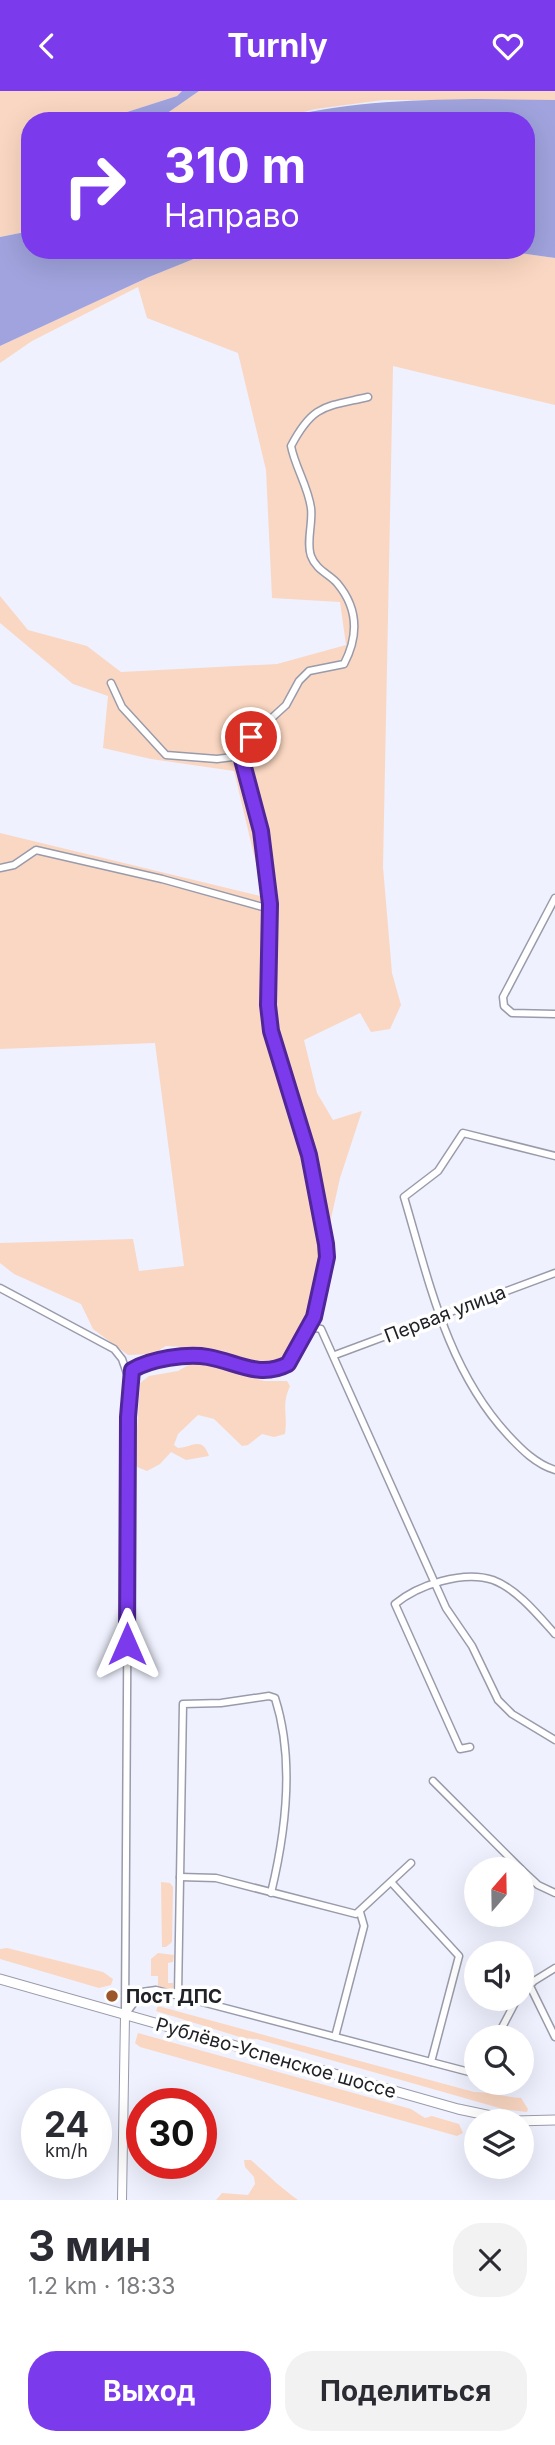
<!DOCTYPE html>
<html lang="ru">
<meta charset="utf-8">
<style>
body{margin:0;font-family:Inter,sans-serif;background:#f2f2f3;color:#2b2b33;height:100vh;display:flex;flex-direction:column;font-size:26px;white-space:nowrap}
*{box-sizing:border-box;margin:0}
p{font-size:23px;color:#7c7c81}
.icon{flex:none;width:38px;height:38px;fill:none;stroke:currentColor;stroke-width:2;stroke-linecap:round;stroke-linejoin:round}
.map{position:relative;height:2109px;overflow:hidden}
.sheet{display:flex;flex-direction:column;background:#fff;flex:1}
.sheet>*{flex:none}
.hud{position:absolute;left:21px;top:21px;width:514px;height:147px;border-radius:28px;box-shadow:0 7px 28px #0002;background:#7c3aed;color:#fff;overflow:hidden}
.needle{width:46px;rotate:20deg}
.fabs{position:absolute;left:464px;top:1766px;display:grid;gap:14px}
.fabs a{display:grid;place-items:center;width:70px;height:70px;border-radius:50%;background:#fff;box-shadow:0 7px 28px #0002;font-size:35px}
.speed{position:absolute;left:21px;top:1997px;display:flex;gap:14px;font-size:35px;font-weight:700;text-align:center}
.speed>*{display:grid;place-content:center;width:91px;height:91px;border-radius:50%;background:#fff;box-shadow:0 7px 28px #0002;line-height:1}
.speed small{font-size:18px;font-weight:400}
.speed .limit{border:10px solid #d22;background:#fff;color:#111}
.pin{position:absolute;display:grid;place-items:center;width:60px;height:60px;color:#fff;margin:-30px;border:4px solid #fff;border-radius:50%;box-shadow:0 2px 7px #0007}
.me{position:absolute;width:77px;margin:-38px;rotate:0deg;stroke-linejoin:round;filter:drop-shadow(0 0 5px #0008)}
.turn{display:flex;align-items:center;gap:24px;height:147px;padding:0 28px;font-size:32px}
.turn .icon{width:91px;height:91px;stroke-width:2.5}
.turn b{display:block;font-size:49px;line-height:60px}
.round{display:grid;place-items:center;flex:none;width:74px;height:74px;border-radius:28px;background:#f2f2f3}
.summary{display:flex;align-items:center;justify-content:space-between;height:119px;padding:0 28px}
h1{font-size:42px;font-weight:700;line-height:52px}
.action{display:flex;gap:14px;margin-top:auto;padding:14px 28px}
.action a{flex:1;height:80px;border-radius:28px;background:#7c3aed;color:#fff;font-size:28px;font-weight:700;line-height:80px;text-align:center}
.action a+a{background:#f2f2f3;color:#2b2b33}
header{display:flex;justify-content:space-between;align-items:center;height:91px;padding:0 28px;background:#7c3aed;color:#fff;font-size:32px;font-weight:700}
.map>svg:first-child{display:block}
.green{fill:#fad7c2}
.water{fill:#a0a3dd}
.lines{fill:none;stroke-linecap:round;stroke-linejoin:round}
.minor-casing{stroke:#999baa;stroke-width:9}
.tertiary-casing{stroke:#999baa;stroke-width:10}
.secondary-casing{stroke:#999baa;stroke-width:11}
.minor{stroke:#fff;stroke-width:6}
.tertiary{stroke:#fff;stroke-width:8}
.secondary{stroke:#fff;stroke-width:9}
.route-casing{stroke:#51269a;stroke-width:18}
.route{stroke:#7c3aed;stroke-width:12}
.poi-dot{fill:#9b5729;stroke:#fff;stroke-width:2.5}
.labels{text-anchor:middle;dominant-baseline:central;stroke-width:7;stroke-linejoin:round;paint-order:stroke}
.street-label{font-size:19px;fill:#212228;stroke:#fff}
.poi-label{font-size:19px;font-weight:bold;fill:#212228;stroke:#fff;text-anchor:start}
</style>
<header><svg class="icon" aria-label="back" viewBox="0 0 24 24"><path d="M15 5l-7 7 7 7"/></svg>Turnly<svg class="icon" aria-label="heart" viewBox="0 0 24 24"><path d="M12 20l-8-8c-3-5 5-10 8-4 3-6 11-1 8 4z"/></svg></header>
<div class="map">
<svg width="555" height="2109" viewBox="0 0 555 2109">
<rect width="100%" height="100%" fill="#eff1fe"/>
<g class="green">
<polygon points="0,0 182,0 177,5 124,22 121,30 30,30 30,140 0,146"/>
<polygon points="199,0 555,0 555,9 383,9 315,18 271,30 156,30"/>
<polygon points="216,159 498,159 555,167 555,314 393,275 383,776 392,882 401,914 390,938 371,941 360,922 304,949 317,1002 333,1029 362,1020 340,1087 308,1231 290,1264 280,1274 256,1277 211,1260 183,1256 166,1255 153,1263 128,1264 93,1238 81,1213 14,1183 0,1172 0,1152 133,1148 139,1180 184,1175 155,952 0,958 0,742 264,806 234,680 151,668 103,657 108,605 73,593 0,532 0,505 28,539 87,555 121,581 277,573 346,554 340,511 272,507 266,379 238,262 147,227 138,196 32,250 0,272 0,255 149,186"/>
<path d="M203 1270 264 1290H287L290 1295C281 1315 288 1323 285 1343L274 1346 262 1343 248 1354 242 1355 214 1328 198 1324 178 1343 174 1354 178 1357C191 1357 202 1344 209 1365L186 1369 171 1361 160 1373 147 1380 137 1376 135 1370 140 1292 149 1285 178 1280 192 1272Z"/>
<polygon points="161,1791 170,1792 173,1796 172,1851 166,1856 162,1856"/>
<polygon points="7,1857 103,1881 113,1888 111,1894 99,1897 0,1868 0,1858"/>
<polygon points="158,1862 174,1864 173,1871 168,1872 168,1892 173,1892 173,1900 158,1895 158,1885 151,1885 151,1868"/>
<path d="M158 1915 474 2001C490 2001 504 2006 521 2007L528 2018 527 2021 503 2018 257 1948 243 1947 156 1920Z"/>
<polygon points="138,1942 411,2018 425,2027 432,2025 459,2033 463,2042 457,2045 140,1956 135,1952"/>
<path d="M244 2069H251C267 2083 281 2097 298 2109H216L222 2102 248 2104 255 2093 254 2086 245 2076Z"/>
</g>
<g class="water">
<polygon points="182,0 199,0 156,30 121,29 124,22 177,5"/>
<path d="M476 8 555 9V167L498 159H527V30H271C339 11 406 9 476 8Z"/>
<polygon points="30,140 30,159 216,159 149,186 0,255 0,146"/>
</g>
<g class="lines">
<defs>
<g id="minor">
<polyline points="111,592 122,616 166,664 217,668 241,665 261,740 270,813 268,914 271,941 309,1064 326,1153 321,1197 310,1236"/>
<path d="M241 665 251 646 286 614 299 590 309 580 344 573C358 546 359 518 337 492 329 483 316 479 311 465 306 451 313 432 311 417 308 395 295 376 291 355 313 313 325 316 368 306"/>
<polyline points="0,777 14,774 36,759 162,788 270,818"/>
<polyline points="555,807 503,906 504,915 512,922 555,923"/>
<path d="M555 1065 463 1042 438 1080 404 1106C429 1190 447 1278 508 1344 522 1359 536 1373 555 1379"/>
<polyline points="0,1197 114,1258 122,1268 129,1288 125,1924"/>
<polyline points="335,1264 555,1182"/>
<path d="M129 1288 132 1279 143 1274 195 1264 263 1281C300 1276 291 1259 310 1236L321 1238 446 1517 472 1555 498 1609 512 1623 555 1649"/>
<path d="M470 1656 460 1658 395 1513C418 1494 463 1479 493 1489 517 1498 538 1524 555 1543"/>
<polyline points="433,1690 521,1778"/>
<polyline points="522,1779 538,1794 555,1802"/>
<polyline points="180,1786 216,1787 356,1823 411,1772"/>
<polyline points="391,1791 459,1865 431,1971"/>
<polyline points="529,1893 555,1946"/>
<polyline points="522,1902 534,1890 555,1877"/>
<path d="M178 1904 183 1613 221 1612 269 1605 275 1607C295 1669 286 1740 271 1802"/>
<polyline points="127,1921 142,1901 156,1899 473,1982"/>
<polyline points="335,1946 364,1835 360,1821"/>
<polyline points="497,1946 517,1908"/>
</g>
<polyline id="tertiary" points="122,2109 125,1925"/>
<polyline id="secondary" points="0,1888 458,2018 515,2030 555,2029"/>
</defs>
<use href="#minor" class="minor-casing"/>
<use href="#tertiary" class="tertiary-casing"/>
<use href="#secondary" class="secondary-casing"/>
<use href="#minor" class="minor"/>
<use href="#tertiary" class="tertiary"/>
<use href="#secondary" class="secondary"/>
</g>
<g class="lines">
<defs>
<path id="route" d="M127 1553 128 1326 132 1279C150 1268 187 1262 208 1266 237 1271 259 1288 288 1273L314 1226 327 1166 326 1153 309 1064 271 940 268 914 270 813 261 740 241 665 251 646"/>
</defs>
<use href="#route" class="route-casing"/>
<use href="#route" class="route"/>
</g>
<circle class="poi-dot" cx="112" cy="1905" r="7"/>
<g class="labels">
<g class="street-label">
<text transform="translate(445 1223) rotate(-21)">Первая улица</text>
<text transform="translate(276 1967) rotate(16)">Рублёво-Успенское шоссе</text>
</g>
<g class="poi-label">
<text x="126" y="1905">Пост ДПС</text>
</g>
</g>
</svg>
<div class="fabs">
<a><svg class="needle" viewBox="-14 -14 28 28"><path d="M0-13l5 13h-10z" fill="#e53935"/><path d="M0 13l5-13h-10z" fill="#7c7c81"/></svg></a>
<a><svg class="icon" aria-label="sound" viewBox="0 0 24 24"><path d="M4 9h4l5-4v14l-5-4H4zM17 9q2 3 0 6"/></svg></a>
<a><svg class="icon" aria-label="search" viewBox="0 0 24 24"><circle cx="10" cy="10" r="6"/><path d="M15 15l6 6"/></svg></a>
<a><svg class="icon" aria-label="layers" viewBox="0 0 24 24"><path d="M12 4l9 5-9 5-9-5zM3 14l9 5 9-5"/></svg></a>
</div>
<div class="speed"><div>24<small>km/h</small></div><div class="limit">30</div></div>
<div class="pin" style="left:251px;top:646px;background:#d93025"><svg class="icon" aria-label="arrive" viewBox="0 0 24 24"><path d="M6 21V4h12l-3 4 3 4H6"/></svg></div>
<svg class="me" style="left:127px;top:1553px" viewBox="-20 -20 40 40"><path d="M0-17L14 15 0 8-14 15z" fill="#7c3aed" stroke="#fff" stroke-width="4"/></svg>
<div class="hud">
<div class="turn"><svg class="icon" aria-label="right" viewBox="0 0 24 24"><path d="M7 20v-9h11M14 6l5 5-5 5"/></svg><div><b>310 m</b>Направо</div></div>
</div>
</div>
<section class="sheet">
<div class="summary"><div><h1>3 мин</h1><p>1.2 km · 18:33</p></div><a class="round"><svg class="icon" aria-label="close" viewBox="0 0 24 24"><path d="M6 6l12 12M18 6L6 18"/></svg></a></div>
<div class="action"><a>Выход</a><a>Поделиться</a></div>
</section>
